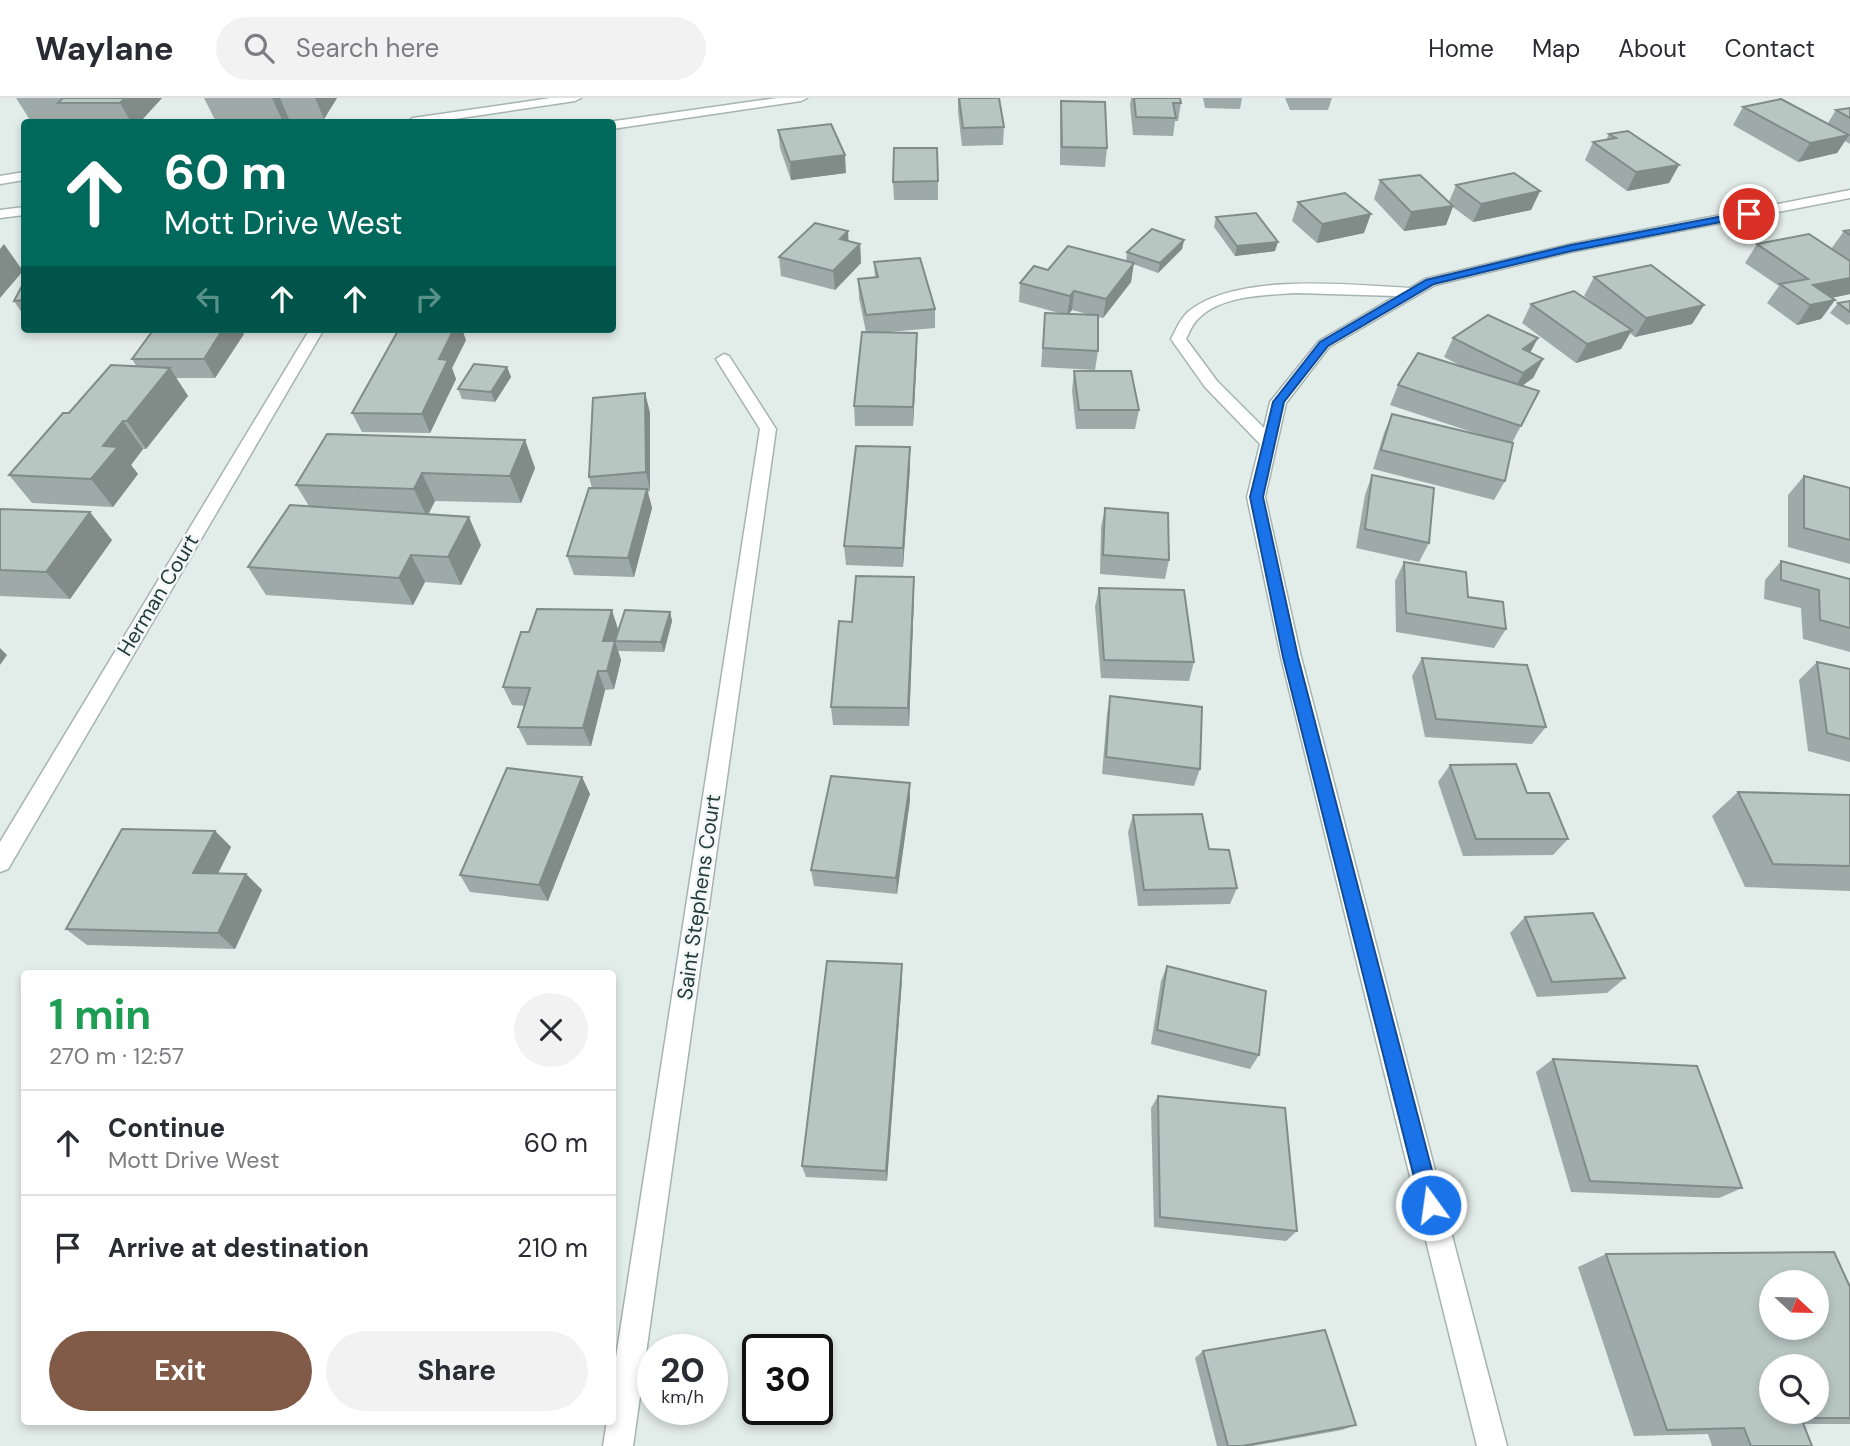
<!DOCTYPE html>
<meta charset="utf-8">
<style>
body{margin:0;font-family:"DM Sans",sans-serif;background:#f2f2f3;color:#2b2b33;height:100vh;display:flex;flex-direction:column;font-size:26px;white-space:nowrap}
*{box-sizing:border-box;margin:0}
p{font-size:23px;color:#7c7c81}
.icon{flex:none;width:38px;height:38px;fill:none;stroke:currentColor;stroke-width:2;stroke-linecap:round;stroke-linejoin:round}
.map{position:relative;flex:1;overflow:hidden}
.side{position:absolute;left:21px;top:872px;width:595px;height:455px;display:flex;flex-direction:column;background:#fff;border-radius:7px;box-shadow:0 4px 10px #0003}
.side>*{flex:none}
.hud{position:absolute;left:21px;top:21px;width:595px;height:214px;border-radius:7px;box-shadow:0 4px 10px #0003;background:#00695c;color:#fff;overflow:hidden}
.needle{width:46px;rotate:112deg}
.controls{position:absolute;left:1759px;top:1172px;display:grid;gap:14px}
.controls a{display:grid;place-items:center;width:70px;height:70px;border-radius:50%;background:#fff;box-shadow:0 4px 10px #0003;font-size:35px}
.speed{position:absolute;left:637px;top:1236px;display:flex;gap:14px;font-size:35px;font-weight:700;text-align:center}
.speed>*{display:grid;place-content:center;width:91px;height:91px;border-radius:50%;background:#fff;box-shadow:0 4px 10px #0003;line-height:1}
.speed small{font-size:18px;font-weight:400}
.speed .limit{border:4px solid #111;border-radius:10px;background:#fff;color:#111}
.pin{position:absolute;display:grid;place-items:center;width:60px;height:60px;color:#fff;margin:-30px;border:4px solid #fff;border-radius:50%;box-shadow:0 2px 7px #0007}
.me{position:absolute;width:77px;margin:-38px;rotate:346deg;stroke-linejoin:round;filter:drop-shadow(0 0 5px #0008)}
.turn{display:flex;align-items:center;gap:24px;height:147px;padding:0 28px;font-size:32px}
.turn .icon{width:91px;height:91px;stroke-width:2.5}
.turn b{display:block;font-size:49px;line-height:60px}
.lanes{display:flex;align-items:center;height:66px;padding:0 28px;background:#0003;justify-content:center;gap:35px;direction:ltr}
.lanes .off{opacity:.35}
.round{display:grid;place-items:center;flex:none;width:74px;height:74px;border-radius:37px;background:#f2f2f3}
.overview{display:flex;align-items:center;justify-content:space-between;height:119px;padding:0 28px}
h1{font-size:42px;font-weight:700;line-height:52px;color:#1e9e55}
.button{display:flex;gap:14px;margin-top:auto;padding:14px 28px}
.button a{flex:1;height:80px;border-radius:42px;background:#815b47;color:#fff;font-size:28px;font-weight:700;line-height:80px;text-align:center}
.button a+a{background:#f2f2f3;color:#2b2b33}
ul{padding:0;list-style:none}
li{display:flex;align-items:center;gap:21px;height:105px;padding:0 28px;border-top:2px solid #e1e1e2}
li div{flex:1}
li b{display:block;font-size:26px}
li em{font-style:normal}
header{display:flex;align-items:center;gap:42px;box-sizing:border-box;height:98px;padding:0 35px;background:#fff;border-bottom:2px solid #e1e1e2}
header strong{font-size:33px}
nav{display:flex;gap:38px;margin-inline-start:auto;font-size:24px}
.search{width:490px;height:63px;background:#f2f2f3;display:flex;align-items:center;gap:18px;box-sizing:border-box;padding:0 24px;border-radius:38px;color:#7c7c81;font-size:26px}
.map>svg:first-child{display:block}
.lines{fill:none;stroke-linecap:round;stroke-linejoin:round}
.minor-casing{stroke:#a5b4b1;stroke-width:3}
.minor{fill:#fff;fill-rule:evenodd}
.wall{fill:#9eaaa7;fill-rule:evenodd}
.shaded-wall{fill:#818b88}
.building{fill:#b8c6c2;stroke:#818b88;stroke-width:2;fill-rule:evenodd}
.route{fill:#1a73e8;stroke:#114b97;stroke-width:2}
.labels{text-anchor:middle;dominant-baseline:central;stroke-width:5;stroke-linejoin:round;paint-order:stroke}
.street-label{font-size:21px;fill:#233c39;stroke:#f3f8f6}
</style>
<header>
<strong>Waylane</strong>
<div class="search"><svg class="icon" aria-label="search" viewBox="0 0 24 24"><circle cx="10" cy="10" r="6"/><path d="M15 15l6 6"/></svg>Search here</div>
<nav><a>Home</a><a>Map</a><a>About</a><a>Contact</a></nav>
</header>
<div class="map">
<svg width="1850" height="1348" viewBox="0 0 1850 1348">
<rect width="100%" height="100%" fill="#e2ece9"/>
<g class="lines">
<defs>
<g id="minor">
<polygon points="551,0 581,0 575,3 434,24 407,24 413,20"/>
<polygon points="777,0 807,0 801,3 612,31 612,24 608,24"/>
<polygon points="24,74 24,82 0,86 0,78"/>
<path d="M1850 92V100L1571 154 1435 187 1329 249 1286 305 1265 399 1301 559 1507 1348H1477L1281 559 1247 399 1260 346 1205 289 1171 241C1176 232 1180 221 1188 214 1235 174 1351 187 1410 190L1425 181 1571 146ZM1297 195 1396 198 1319 243 1270 304 1264 330 1217 283 1186 241C1189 235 1192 227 1197 222 1220 197 1265 197 1297 195Z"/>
<polygon points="24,109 24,117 0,120 0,112"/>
<polygon points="310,231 324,231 8,771 0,774 0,744"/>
<polygon points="724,256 729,258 776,331 633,1348 603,1348 607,1323 612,1323 612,1285 760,331 716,261"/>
</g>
</defs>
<use href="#minor" class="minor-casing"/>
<use href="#minor" class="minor"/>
</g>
<g class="wall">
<polygon points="16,0 162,0 140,24 69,24 68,21 30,22"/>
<polygon points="204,0 337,0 324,21 289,21 286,24 216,24"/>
<polygon points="958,0 999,0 1004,29 1003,47 962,48 958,14"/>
<polygon points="1131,0 1180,0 1181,5 1178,23 1175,23 1173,38 1133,37 1130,7"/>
<polygon points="1203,0 1242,0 1240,11 1205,10"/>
<polygon points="1285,0 1332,0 1328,12 1290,12"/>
<polygon points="1061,3 1107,50 1105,69 1060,67 1060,21"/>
<polygon points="1743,9 1828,25 1836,12 1850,10 1850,46 1845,43 1837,55 1798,64 1733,27"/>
<polygon points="778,32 846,75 791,82 780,50"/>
<polygon points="1609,36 1679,67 1669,85 1627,93 1585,62 1593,44 1606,42"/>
<polygon points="1380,82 1449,104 1456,87 1540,93 1531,112 1473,124 1453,109 1446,127 1404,133 1374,101"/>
<polygon points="938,83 938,102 894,102 893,84"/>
<polygon points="1298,104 1364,135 1317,145 1292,123"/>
<polygon points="1216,119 1275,153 1235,158 1214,129"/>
<polygon points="1850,132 1850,196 1831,200 1835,202 1821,221 1797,227 1767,205 1779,188 1745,165 1757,146 1831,151 1844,133"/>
<path d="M1184 142 1182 151 1158 175 1133 166 1131 184 1103 220 1098 219V253L1095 272 1041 269 1045 215H1059L1019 204 1020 185 1048 172 1126 163 1127 154ZM1072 212 1091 217 1069 216Z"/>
<polygon points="860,146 861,165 835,192 781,178 779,159"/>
<polygon points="874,164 935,211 935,230 888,234 917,254 913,328 855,328 854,308 866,234 859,200 858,181 875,180"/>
<polygon points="1594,179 1704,207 1692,226 1635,239 1630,235 1621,251 1576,265 1522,225 1531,206 1597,208 1584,198"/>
<polygon points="24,184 24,218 14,203"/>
<polygon points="1850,203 1850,226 1847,227 1830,215 1838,205"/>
<polygon points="154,231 241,231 244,236 215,280 176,280 188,298 146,351 143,351 131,367 138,376 113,409 32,405 9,377 69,315 137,269 132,261"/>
<polygon points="1453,240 1530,255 1543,261 1533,280 1522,288 1539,293 1512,345 1505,383 1494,402 1373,371 1384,335 1392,316 1484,338 1390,307 1398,287 1463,269 1444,259"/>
<polygon points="466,242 452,270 456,281 430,335 362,334 352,315"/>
<polygon points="507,269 511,279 495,304 462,301 458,291"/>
<polygon points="1074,273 1139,312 1135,331 1076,331 1072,293"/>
<polygon points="645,295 650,315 650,393 648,394 652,410 634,479 574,477 567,458 592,390 589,379"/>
<polygon points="525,342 535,370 521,405 435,403 428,416 481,447 461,487 425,484 413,507 266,497 248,469 309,408 296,387"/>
<polygon points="910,349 910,369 903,469 846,467 844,448"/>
<polygon points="1372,377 1429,445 1419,464 1356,450 1365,397"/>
<polygon points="1804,378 1850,390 1850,466 1788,449 1788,397"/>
<polygon points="1105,410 1169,462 1165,481 1100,476 1101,429"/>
<polygon points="0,411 112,442 70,501 0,498"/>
<polygon points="1781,463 1850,481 1850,554 1803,541 1801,510 1764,501 1765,482"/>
<polygon points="1404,464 1506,531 1494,550 1396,534 1395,483"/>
<polygon points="1099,490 1194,564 1189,583 1101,580 1095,509"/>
<polygon points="914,498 909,628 833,627 831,609 852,524"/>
<polygon points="670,514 672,523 664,554 618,553 621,562 614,591 605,592 591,648 527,647 518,629 525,608 512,607 503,589 618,531 615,543"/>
<polygon points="1422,560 1546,629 1532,646 1425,639 1412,578"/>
<polygon points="1817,564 1850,571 1850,664 1808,653 1799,582"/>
<polygon points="1110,598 1200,671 1194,688 1102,676 1107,616"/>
<polygon points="1450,667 1568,741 1553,757 1463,758 1438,684"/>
<polygon points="582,679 590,696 548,803 470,794 460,777"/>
<polygon points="1738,694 1850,697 1850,793 1745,789 1712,718"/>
<polygon points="910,702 897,796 814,788 811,772"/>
<polygon points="1133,717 1209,751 1237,790 1230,806 1138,808 1128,734"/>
<polygon points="215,733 231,749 218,776 246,776 262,792 235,851 87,847 66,831"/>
<polygon points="1525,819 1625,880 1607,895 1537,899 1510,835"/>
<polygon points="1167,868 1259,957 1250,971 1151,946 1161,883"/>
<polygon points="902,881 887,1083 806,1079 802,1068"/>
<polygon points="1553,961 1742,1090 1719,1100 1571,1094 1536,974"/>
<polygon points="1158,998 1297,1133 1286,1143 1154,1129 1151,1010"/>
<polygon points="1606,1156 1850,1189 1850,1326 1804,1326 1812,1348 1712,1348 1708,1336 1634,1338 1578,1169"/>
<polygon points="1203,1253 1356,1327 1342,1332 1253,1348 1217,1348 1195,1260"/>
</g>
<g class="shaded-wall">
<polygon points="125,0 162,0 140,24 131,24 120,5"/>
<polygon points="272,0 280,0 289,21 286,24 283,24"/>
<polygon points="315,0 337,0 324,21"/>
<polygon points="1849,37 1837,55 1798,64 1810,45"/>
<polygon points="845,57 846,75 791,82 790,64"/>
<polygon points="1679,67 1669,85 1627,93 1636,74"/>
<polygon points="1540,93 1531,112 1473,124 1481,106"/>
<polygon points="1453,108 1446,127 1404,133 1411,114"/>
<polygon points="1371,116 1364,135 1317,145 1322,126"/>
<polygon points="848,133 849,151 840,141"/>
<polygon points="1184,142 1182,151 1158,175 1160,165"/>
<polygon points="1278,144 1275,153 1235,158 1237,148"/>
<polygon points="4,146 23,173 0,200 0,151"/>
<polygon points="860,146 861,165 835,192 833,173"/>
<polygon points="1134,165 1131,184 1103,220 1106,201"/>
<polygon points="1850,180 1850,196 1807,205 1813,187"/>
<polygon points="1074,193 1072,212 1067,218 1070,198"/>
<polygon points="1835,202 1821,221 1797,227 1810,207"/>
<polygon points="1704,207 1692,226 1635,239 1646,220"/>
<polygon points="223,231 241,231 244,236 215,280 204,261"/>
<polygon points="454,231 462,231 466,242 452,270 456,281 430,335 422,316 439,261"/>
<polygon points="1632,232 1621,251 1576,265 1587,246"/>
<polygon points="917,235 917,254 913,328 913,309"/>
<polygon points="1538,240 1528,259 1523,251"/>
<polygon points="1543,261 1533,280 1513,294 1523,275"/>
<polygon points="507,269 511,279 495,304 491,294"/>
<polygon points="170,270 188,298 146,351 127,323"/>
<polygon points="645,295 650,315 650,393 646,374"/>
<polygon points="123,323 143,351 131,367 138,376 113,409 91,381 103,348"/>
<polygon points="525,342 535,370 521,405 510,378"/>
<polygon points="910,349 910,369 903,469 903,450"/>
<polygon points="422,375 435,403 427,419 414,391"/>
<polygon points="647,391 652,410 634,479 628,460"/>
<polygon points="90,414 112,442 70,501 46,474"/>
<polygon points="469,419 481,447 461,487 448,459"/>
<polygon points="411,457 425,484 413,507 399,480"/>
<polygon points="914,479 914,498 909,628 908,610"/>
<polygon points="612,512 618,531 610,562 603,543"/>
<polygon points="670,514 672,523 664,554 661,544"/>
<polygon points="615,543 621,562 614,591 607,573"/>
<polygon points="0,550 7,557 0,567"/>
<polygon points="598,573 605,592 591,648 583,630"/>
<polygon points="582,679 590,696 548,803 539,787"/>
<polygon points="910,685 910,702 897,796 896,780"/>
<polygon points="215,733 231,749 210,791 193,775"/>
<polygon points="246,776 262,792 235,851 218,835"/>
<polygon points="902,866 902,881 887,1083 886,1073"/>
</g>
<g class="building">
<polygon points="63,0 125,0 120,5 58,5"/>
<polygon points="959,0 999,0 1004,29 963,30"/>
<polygon points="1134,0 1180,0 1181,5 1173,5 1176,20 1136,19"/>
<polygon points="1781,1 1849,37 1810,45 1743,9"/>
<polygon points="1061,3 1105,4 1107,50 1062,49"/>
<polygon points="1850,10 1850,20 1836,12"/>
<polygon points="831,26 845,57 790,64 778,32"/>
<polygon points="1628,33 1679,67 1636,74 1593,44 1616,40 1609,36"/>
<polygon points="894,50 937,50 938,83 893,84"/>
<polygon points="1514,75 1540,93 1481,106 1456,87"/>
<polygon points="1420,77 1453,108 1411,114 1380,82"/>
<polygon points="1345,95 1371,116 1322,126 1298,104"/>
<polygon points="1256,115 1278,144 1237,148 1216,119"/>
<polygon points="815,125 848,133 840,141 860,146 833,173 779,159"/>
<polygon points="1152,131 1184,142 1160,165 1127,154"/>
<polygon points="1850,132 1850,137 1844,133"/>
<polygon points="1809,136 1850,163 1850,180 1813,187 1835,202 1810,207 1780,186 1808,181 1757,146"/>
<polygon points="1068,148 1134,165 1106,201 1074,193 1070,198 1020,185 1034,168 1048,172"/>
<polygon points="920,160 935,211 866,217 858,181 878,179 874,164"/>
<polygon points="1651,167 1704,207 1646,220 1594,179"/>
<polygon points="24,184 24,202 14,203"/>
<polygon points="1574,193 1632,232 1587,246 1531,206"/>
<polygon points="1850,203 1850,214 1838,205"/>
<polygon points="1045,215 1098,217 1098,253 1043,250"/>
<polygon points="1488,217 1538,240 1523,251 1543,261 1523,275 1453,240"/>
<polygon points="154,231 223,231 204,261 132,261"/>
<polygon points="399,231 454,231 439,261 448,262 422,316 352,315"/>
<polygon points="862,234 917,235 913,309 854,308"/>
<polygon points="1418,255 1539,293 1521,328 1398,287"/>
<polygon points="474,266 507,269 491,294 458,291"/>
<polygon points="111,267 170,270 127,323 123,323 103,348 118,349 91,381 9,377 63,315 69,315"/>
<polygon points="1074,273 1131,273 1139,312 1079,312"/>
<polygon points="645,295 646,374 589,379 593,300"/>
<polygon points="1392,316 1513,345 1505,383 1381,352"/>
<polygon points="327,336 525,342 510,378 422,375 414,391 296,387"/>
<polygon points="856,348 910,349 903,450 844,448"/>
<polygon points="1372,377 1434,390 1429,445 1365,431"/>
<polygon points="1804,378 1850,390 1850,442 1804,430"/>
<polygon points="589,390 647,391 628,460 567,458"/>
<polygon points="290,407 469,419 448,459 411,457 399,480 248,469"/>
<polygon points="1105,410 1168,415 1169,462 1103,457"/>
<polygon points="0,411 90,414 46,474 0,472"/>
<polygon points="1781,463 1850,481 1850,530 1820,522 1819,492 1781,482"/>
<polygon points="1404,464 1466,474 1468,499 1503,504 1506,531 1406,515"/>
<polygon points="856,478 914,479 908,610 831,609 839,523 852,524"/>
<polygon points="1099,490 1184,492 1194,564 1104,562"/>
<polygon points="537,511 612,512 603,543 615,543 607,573 598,573 583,630 518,629 530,590 503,589 521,534 529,534"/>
<polygon points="625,512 670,514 661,544 615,543"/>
<polygon points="1422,560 1527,567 1546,629 1436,621"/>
<polygon points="1817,564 1850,571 1850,641 1827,635"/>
<polygon points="1110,598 1202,609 1200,671 1106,659"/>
<polygon points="1516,666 1527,695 1549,695 1568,741 1476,741 1450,667"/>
<polygon points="507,670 582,679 539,787 460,777"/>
<polygon points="831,678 910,685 896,780 811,772"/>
<polygon points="1738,694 1850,697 1850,768 1773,766"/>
<polygon points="1202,716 1209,751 1229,752 1237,790 1144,792 1133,717"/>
<polygon points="122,731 215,733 193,775 246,776 218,835 66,831"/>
<polygon points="1593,815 1625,880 1552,884 1525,819"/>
<polygon points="827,863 902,866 886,1073 802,1068"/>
<polygon points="1167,868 1266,893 1259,957 1157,932"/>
<polygon points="1553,961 1697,968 1742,1090 1590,1083"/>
<polygon points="1158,998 1285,1010 1297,1133 1160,1119"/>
<path d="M1834 1154 1850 1189V1320H1801L1812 1348H1751L1744 1330 1667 1332 1606 1156ZM1771 1185H1816V1230H1771ZM1771 1269H1816V1314H1771Z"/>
<polygon points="1325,1232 1356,1327 1243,1348 1228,1348 1203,1253"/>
</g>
<polygon class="route" points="1749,113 1752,114 1752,118 1571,153 1434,186 1328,248 1284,304 1263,399 1298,559 1441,1107 1438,1114 1431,1117 1424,1114 1421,1107 1283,559 1250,399 1273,304 1320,244 1426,182 1571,147"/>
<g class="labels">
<g class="street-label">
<text transform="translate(158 497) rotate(-59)">Herman Court</text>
<text transform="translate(699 799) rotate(-82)">Saint Stephens Court</text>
</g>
</g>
</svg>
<div class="controls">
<a><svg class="needle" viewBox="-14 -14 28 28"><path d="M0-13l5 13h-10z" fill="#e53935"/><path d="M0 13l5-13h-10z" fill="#7c7c81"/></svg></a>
<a><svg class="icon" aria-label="search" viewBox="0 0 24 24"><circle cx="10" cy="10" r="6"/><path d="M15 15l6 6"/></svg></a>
</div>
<div class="speed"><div>20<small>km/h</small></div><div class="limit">30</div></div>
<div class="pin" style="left:1749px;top:116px;background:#d93025"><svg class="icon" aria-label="arrive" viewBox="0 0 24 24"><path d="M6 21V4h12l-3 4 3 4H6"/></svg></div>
<svg class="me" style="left:1431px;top:1107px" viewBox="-20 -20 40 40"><circle r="17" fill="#1a73e8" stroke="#fff" stroke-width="3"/><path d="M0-11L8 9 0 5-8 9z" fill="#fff"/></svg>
<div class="hud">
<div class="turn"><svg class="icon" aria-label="ahead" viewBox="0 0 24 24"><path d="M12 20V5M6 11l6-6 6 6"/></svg><div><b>60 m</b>Mott Drive West</div></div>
<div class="lanes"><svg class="icon off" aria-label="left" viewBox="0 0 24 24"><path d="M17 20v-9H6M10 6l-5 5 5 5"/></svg><svg class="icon" aria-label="ahead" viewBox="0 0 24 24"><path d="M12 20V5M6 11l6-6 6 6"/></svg><svg class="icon" aria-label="ahead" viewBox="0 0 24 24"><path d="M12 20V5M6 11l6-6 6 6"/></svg><svg class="icon off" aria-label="right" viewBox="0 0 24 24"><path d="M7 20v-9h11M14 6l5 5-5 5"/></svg></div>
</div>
<section class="side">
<div class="overview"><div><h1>1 min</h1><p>270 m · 12:57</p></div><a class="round"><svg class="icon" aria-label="close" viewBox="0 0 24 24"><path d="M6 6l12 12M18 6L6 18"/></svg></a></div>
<ul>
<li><svg class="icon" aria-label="ahead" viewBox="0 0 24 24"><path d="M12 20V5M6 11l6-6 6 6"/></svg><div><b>Continue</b><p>Mott Drive West</p></div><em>60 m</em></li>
<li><svg class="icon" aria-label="arrive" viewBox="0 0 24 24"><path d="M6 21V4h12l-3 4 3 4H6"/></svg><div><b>Arrive at destination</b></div><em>210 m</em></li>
</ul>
<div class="button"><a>Exit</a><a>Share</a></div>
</section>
</div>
